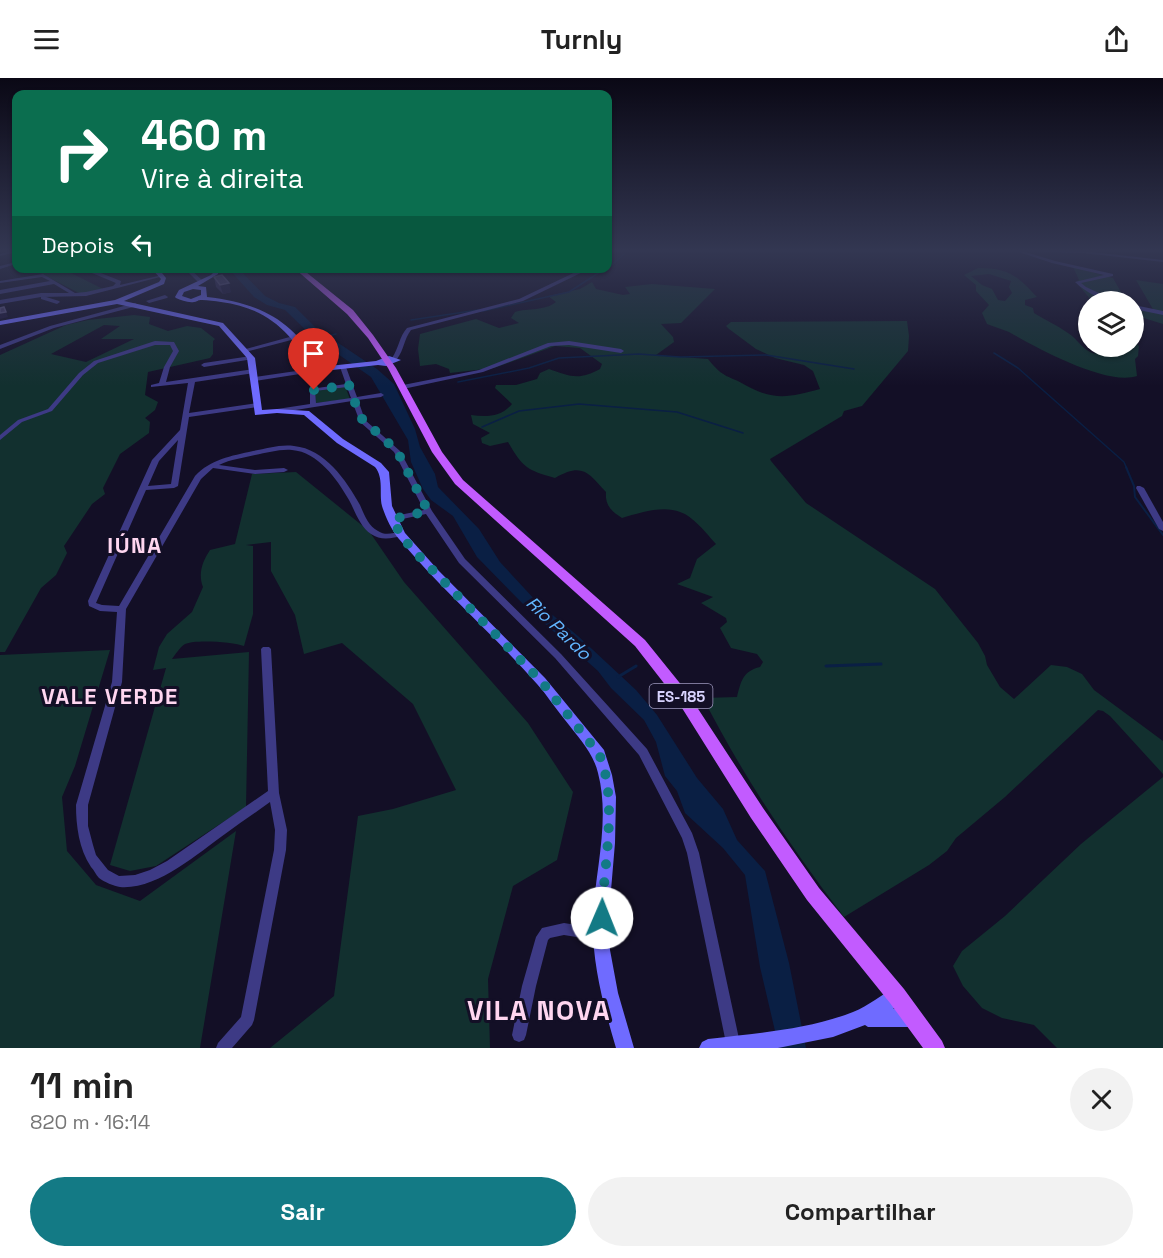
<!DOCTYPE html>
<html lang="pt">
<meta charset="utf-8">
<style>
body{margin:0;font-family:"Space Grotesk",sans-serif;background:#f2f2f2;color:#222;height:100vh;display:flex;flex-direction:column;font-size:22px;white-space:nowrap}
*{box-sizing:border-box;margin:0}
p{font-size:20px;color:#767676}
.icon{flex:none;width:33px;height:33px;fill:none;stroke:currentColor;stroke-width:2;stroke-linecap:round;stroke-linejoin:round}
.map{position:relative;height:970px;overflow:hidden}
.side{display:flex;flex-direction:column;background:#fff;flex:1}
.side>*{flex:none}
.banner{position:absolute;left:12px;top:12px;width:600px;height:183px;border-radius:12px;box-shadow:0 2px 4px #0004;background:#0b6e4f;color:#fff;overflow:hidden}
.buttons{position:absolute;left:1078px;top:213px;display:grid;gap:12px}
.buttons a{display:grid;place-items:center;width:66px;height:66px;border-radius:50%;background:#fff;box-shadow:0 2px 4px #0004;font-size:30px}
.pin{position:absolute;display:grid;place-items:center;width:51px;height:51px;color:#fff;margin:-62px -26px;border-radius:50% 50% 50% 0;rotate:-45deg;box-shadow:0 0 6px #0007}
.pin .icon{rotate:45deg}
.me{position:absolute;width:66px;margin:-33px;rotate:1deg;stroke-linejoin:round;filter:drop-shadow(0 0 4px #0008)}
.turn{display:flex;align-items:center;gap:21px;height:126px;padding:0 30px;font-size:27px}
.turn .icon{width:78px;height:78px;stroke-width:2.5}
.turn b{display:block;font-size:42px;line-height:51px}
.then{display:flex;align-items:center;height:57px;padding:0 30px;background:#0003;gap:12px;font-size:22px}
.round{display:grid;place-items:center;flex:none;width:63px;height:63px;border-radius:32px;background:#f2f2f2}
.summary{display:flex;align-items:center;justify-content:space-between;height:102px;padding:0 30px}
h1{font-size:36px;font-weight:700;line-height:45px}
.action{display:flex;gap:12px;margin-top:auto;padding:12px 30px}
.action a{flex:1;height:69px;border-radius:36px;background:#137a85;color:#fff;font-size:24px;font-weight:700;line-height:69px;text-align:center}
.action a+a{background:#f2f2f2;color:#222}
header{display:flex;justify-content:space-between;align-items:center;height:78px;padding:0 30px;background:#fff;font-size:27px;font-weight:700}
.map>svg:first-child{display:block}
.green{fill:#12302f;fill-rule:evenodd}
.water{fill:#0a1f44}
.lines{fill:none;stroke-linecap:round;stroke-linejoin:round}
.stream-far2{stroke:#0a1f44;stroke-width:1.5}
.stream-far1{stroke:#0a1f44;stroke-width:2}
.stream{stroke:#0a1f44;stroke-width:3}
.street{fill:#3d3a85;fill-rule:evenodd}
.secondary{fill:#6f6bff;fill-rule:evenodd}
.primary{fill:#c25bff;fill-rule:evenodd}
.wall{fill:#312854}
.shaded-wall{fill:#1d163a}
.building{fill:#433a66;stroke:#5a527e;stroke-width:1.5}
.route{stroke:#137a85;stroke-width:10;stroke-dasharray:0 18}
.labels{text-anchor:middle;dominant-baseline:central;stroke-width:6;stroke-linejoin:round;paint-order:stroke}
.shield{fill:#130f26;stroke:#9e99be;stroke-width:1.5}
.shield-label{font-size:15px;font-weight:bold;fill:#d9d4ff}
.water-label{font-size:18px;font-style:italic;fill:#62b6ff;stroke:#130f26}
.district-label{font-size:22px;font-weight:bold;letter-spacing:1.5px;fill:#ffd6f0;stroke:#130f26}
.near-district-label{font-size:27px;font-weight:bold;letter-spacing:1.5px;fill:#ffd6f0;stroke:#130f26}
</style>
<header><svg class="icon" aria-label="menu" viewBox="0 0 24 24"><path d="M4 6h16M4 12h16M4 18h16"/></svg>Turnly<svg class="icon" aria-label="share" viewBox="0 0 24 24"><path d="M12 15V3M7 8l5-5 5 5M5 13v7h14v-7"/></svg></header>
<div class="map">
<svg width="1163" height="970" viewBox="0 0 1163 970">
<rect width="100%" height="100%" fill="#130f26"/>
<g class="green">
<polygon points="1073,189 1113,200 1126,223 1091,222 1076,204 1079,202"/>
<polygon points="53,190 67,193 103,211 81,216 36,193"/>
<path d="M978 190C1008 190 1017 197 1037 219L1025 222V227L1033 230 1034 235C1045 242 1057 247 1068 255 1079 262 1082 272 1095 276L1092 269 1134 268V263L1139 268 1138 278 1135 281 1137 298C1106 308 1037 270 1009 254 1002 251 994 249 987 246L982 235 989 227 976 213V207L964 197ZM989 196 1011 203 1009 209 1012 215 1005 223 998 222 992 211 982 207 971 198Z"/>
<polygon points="1136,202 1163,206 1163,246 1134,237 1134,230 1154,233"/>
<path d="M592 204 596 211 623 217 630 216 625 209 652 206 715 211 681 245 661 246 673 259 674 264 656 277 708 281C725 302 727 296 747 308 774 323 791 319 820 311L813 293 804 287 775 280 756 271 729 251 726 248 731 244 907 243 909 258 908 273 862 328 844 333 842 338 770 381 771 383 806 425 935 511 978 565 985 578 987 587 1000 609 1014 621 1051 587 1067 589 1082 596 1094 612 1163 663V696L1110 638 1103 633 1098 632 1005 719 956 760 947 773 929 787 844 839C791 770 743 698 703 620L737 619C741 603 743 593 760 589L763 584 757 576 731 570 720 550 727 544 726 540 701 525 713 519 677 506 690 500 697 481 716 466C707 456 693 438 680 434 663 427 639 435 622 440 611 433 605 427 606 414 588 395 583 384 555 400 527 392 523 390 508 364L490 368 482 365 481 360 490 355 473 346 471 337C487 339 501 339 512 326L495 310 496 307H516L537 301 540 295 549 291C569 298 579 303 600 291L602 286 580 270 555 268 494 290 450 295 449 291 436 286 420 288 418 271 420 256 476 241 499 250 519 245 511 240 515 234C528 230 545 233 556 224L548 218 580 211Z"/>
<path d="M134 237 150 239 149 246 168 253 187 248 201 250 215 261 213 263V276L210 280 148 294 145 317 158 324 155 332 145 340 150 344 149 355 120 376 103 410 105 416 92 426 64 468 67 475 56 497 41 510 5 574H0V277L66 247 88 242ZM104 247 120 248 101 261H134L86 284 51 276Z"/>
<polygon points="345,308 350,321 316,325 314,313"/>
<path d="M296 394 369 453 404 504 528 645 573 714 557 782 513 808 488 901 490 970H270L334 918 358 738 393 731 456 712 413 626 342 565 304 576 295 537 271 493V464L246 467 253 468V536L244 568C234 564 195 561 185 566 179 570 176 576 172 581L249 574 246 729 156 788 130 793 110 787 166 590 153 592 159 569 167 556 192 534 203 509C198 496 202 484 210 472L235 466 252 396Z"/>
<polygon points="110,572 75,688 62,719 67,773 96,807 140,823 236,753 200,970 0,970 0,577"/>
<polygon points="1163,699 1163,970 1057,970 1034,947 1002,940 982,930 963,908 953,888 962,873 1005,838 1081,766"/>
</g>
<polygon class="water" points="229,191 239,191 265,218 279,225 295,229 316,250 377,291 394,306 415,351 420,369 435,396 438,409 479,451 500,484 537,524 578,558 636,612 657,637 697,700 723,731 737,762 765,793 789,885 806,970 779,970 760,889 745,797 723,770 685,735 677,713 665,698 656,664 644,642 611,610 598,593 526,529 477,479 453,438 431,422 423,411 411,384 408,362 371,299 312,258 285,232 267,227 254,219"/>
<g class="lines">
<g class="stream-far2">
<polyline points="608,190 628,173"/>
<polyline points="483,233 569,214 606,190"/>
<polyline points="411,242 478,232"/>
<polyline points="324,259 336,256"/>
<polyline points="994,275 1018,290 1124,384 1127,391"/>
<polyline points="458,304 529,290 559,280 639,276 680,279 766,277 854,291"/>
<polyline points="482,349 519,333 579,326 677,334 743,355"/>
</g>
<polyline class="stream-far1" points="1126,389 1134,408 1135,419 1163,457"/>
<g class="stream">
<polyline points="826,588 881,586"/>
<polyline points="618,599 636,588"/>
</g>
<g class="street">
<polygon points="11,173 16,173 16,174 0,178 0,176"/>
<path d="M1016 173H1022L1055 183 1113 196V198L1081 205 1086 209 1118 224C1104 224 1085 214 1075 204L1104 197 1052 185Z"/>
<polygon points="1040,173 1083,173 1163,182 1163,184 1083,175 1042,174"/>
<polygon points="16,184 16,186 0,191 0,188"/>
<polygon points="80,190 88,190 121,203 120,207 162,197 164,198 86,218 41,219 0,226 0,222 41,215 69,215 54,206 0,216 0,212 50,203 42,199 0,205 0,203 43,196 75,215 86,214 113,208 116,205"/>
<polygon points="184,190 189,190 203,203 203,205 199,205"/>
<path d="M584 190H591L523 223 411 252C404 261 404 272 397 281L392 280C399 270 399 259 407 250L519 221Z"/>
<polygon points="165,217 168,219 167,220 149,225 146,223"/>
<polygon points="43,218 59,223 60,224 57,226 41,221 41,219"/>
<polygon points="135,225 138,227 137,228 54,250 0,271 0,267 50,248"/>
<polygon points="1134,227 1163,233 1163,237 1134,231"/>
<polygon points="297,257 299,258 299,260 245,274 242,272"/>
<path d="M155 263 174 264 179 273 170 289 166 304 254 291 257 293 254 295 195 304 189 335 257 325 260 327 257 329 189 339 178 408 174 410 146 412 96 525 102 527 119 528 195 398C211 381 231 378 253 373 266 371 280 366 294 368 325 371 346 402 360 427 364 436 368 448 378 453 385 458 393 455 400 454L404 456 403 458C392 460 381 463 371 456 360 449 355 433 349 422 337 401 318 374 292 372 279 371 267 375 255 377 243 380 231 381 219 387L255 392 284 390 288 392 284 394 255 396 213 390 201 401 126 531 122 604 88 727V748L93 767 96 777 108 792 119 798 135 797 150 792 167 783 268 713 261 571 263 569H269L271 571 279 715 287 752 286 772 254 942 252 947 232 970H216L218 965 241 939 274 772 275 752 270 724C255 735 240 745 225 756 197 776 157 812 120 809 114 808 104 804 99 800 96 797 94 792 91 789 79 771 76 748 76 727L112 604 117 534 100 533 89 528 88 523 152 382 180 352 188 305 151 309V307L159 305 164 289 173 273 170 267H155L98 285 83 297 52 333 22 344 0 362V357L18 342 48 331 79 295 94 283ZM178 362 171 406 148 408 159 383Z"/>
<polygon points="569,263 621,271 624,273 621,275 569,267 551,268 483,294 403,311 400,309 403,307 479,292 548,265"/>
<polygon points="251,278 254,280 253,281 204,289 201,287 204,285"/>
<path d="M343 287 346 289 357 319 381 315 384 317 381 319 358 322 365 342 400 373 432 433 465 481 561 576 647 671 692 755 699 775 741 970H727L687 775 682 760 639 677 555 580 459 485 426 436 393 443H390L389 441 390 439 424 432 394 374 360 344 352 323 277 335 274 333 277 331 310 326V311L346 306 340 289ZM347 309 351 320 316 325 315 313Z"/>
<polygon points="317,290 320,292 319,293 255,303 252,301 255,299"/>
<polygon points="1137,408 1140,408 1144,410 1163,444 1163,453 1159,451 1136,410"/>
<polygon points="564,845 601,851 605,853 607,857 605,861 601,863 564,857 550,860 548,862 536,908 526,957 524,962 519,964 514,962 512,957 522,908 536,859 542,850"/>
</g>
<g class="secondary">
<path d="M151 190H158L166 200 164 206 124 223 223 245 255 280 262 332 277 331 309 333 343 361 381 385 389 394 392 428 405 455 438 492 545 600 604 672 612 697 616 719 615 765 609 836 610 872 618 915 634 970H616C603 926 591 882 593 836 596 790 610 741 598 695 593 674 578 659 565 642 555 630 547 617 537 606 493 556 442 512 399 461 392 453 385 438 382 428 379 415 384 400 375 389L337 365 304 337 277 335 255 337 247 280 219 248 117 226 0 247V243L115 222 159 204 161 201Z"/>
<path d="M212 190H218V196L198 208 206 209 207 219C259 225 294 242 319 289L376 283 389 278 401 282 386 288 378 287 314 294C292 255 268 230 221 224 215 223 208 222 202 222 197 222 199 223 194 224 188 225 181 222 176 220L175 219 179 212 211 197 213 195ZM193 211 201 212V217L191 221 182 218 184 214Z"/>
<path d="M897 909 903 912 906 918 903 924 893 931H913L919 934 922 940 919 946 913 949H868L865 947 833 959 778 970H699L702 964 708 961C756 955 807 952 853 934 869 928 881 916 897 909Z"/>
</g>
<polygon class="primary" points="294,190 301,190 353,232 373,257 396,290 442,374 463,402 645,562 687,614 763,730 819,810 904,911 942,963 945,970 923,970 890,925 807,822 751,740 677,622 635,568 455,406 432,374 388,290 368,260 347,236"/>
</g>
<polygon class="wall" points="214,199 231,214 223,216 216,209"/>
<g class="shaded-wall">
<polygon points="229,205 231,214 223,216 220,207"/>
<polygon points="4,229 8,239 0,241 0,235"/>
</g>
<g class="building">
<polygon points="222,197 229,205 220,207 214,199"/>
<polygon points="4,229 6,234 0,235 0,230"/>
</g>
<linearGradient id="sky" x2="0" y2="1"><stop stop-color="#0a0815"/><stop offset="0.56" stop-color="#333752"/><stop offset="1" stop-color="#333752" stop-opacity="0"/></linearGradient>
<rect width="1163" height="308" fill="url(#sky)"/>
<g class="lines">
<path class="route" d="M314 312 349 307 360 339 397 373 428 433 393 441 400 456 412 471 541 603 599 676C619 722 603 789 602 840"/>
</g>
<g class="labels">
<rect class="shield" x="649.5" y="606" width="63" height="24" rx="4.5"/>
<g class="shield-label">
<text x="681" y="618">ES-185</text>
</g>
<g class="water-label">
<text transform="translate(559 550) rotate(44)">Rio Pardo</text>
</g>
<g class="district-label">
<text x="135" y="467">IÚNA</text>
<text x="110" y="618">VALE VERDE</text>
</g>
<g class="near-district-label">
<text x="539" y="932">VILA NOVA</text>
</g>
</g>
</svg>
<div class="buttons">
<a><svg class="icon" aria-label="layers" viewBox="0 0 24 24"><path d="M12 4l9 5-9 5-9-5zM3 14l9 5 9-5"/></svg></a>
</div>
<div class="pin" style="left:314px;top:312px;background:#d93025"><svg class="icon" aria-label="arrive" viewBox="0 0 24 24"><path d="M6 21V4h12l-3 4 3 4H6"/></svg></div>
<svg class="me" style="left:602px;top:840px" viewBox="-20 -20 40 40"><circle r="19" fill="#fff"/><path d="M0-13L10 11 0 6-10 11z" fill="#137a85"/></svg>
<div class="banner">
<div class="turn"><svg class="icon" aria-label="right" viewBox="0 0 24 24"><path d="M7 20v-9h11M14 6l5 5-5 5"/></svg><div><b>460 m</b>Vire à direita</div></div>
<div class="then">Depois<svg class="icon" aria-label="left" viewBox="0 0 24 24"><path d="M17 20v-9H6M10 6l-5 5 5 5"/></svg></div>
</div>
</div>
<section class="side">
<div class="summary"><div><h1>11 min</h1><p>820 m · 16:14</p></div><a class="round"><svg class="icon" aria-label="close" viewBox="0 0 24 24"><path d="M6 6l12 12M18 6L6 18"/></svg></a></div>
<div class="action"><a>Sair</a><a>Compartilhar</a></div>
</section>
